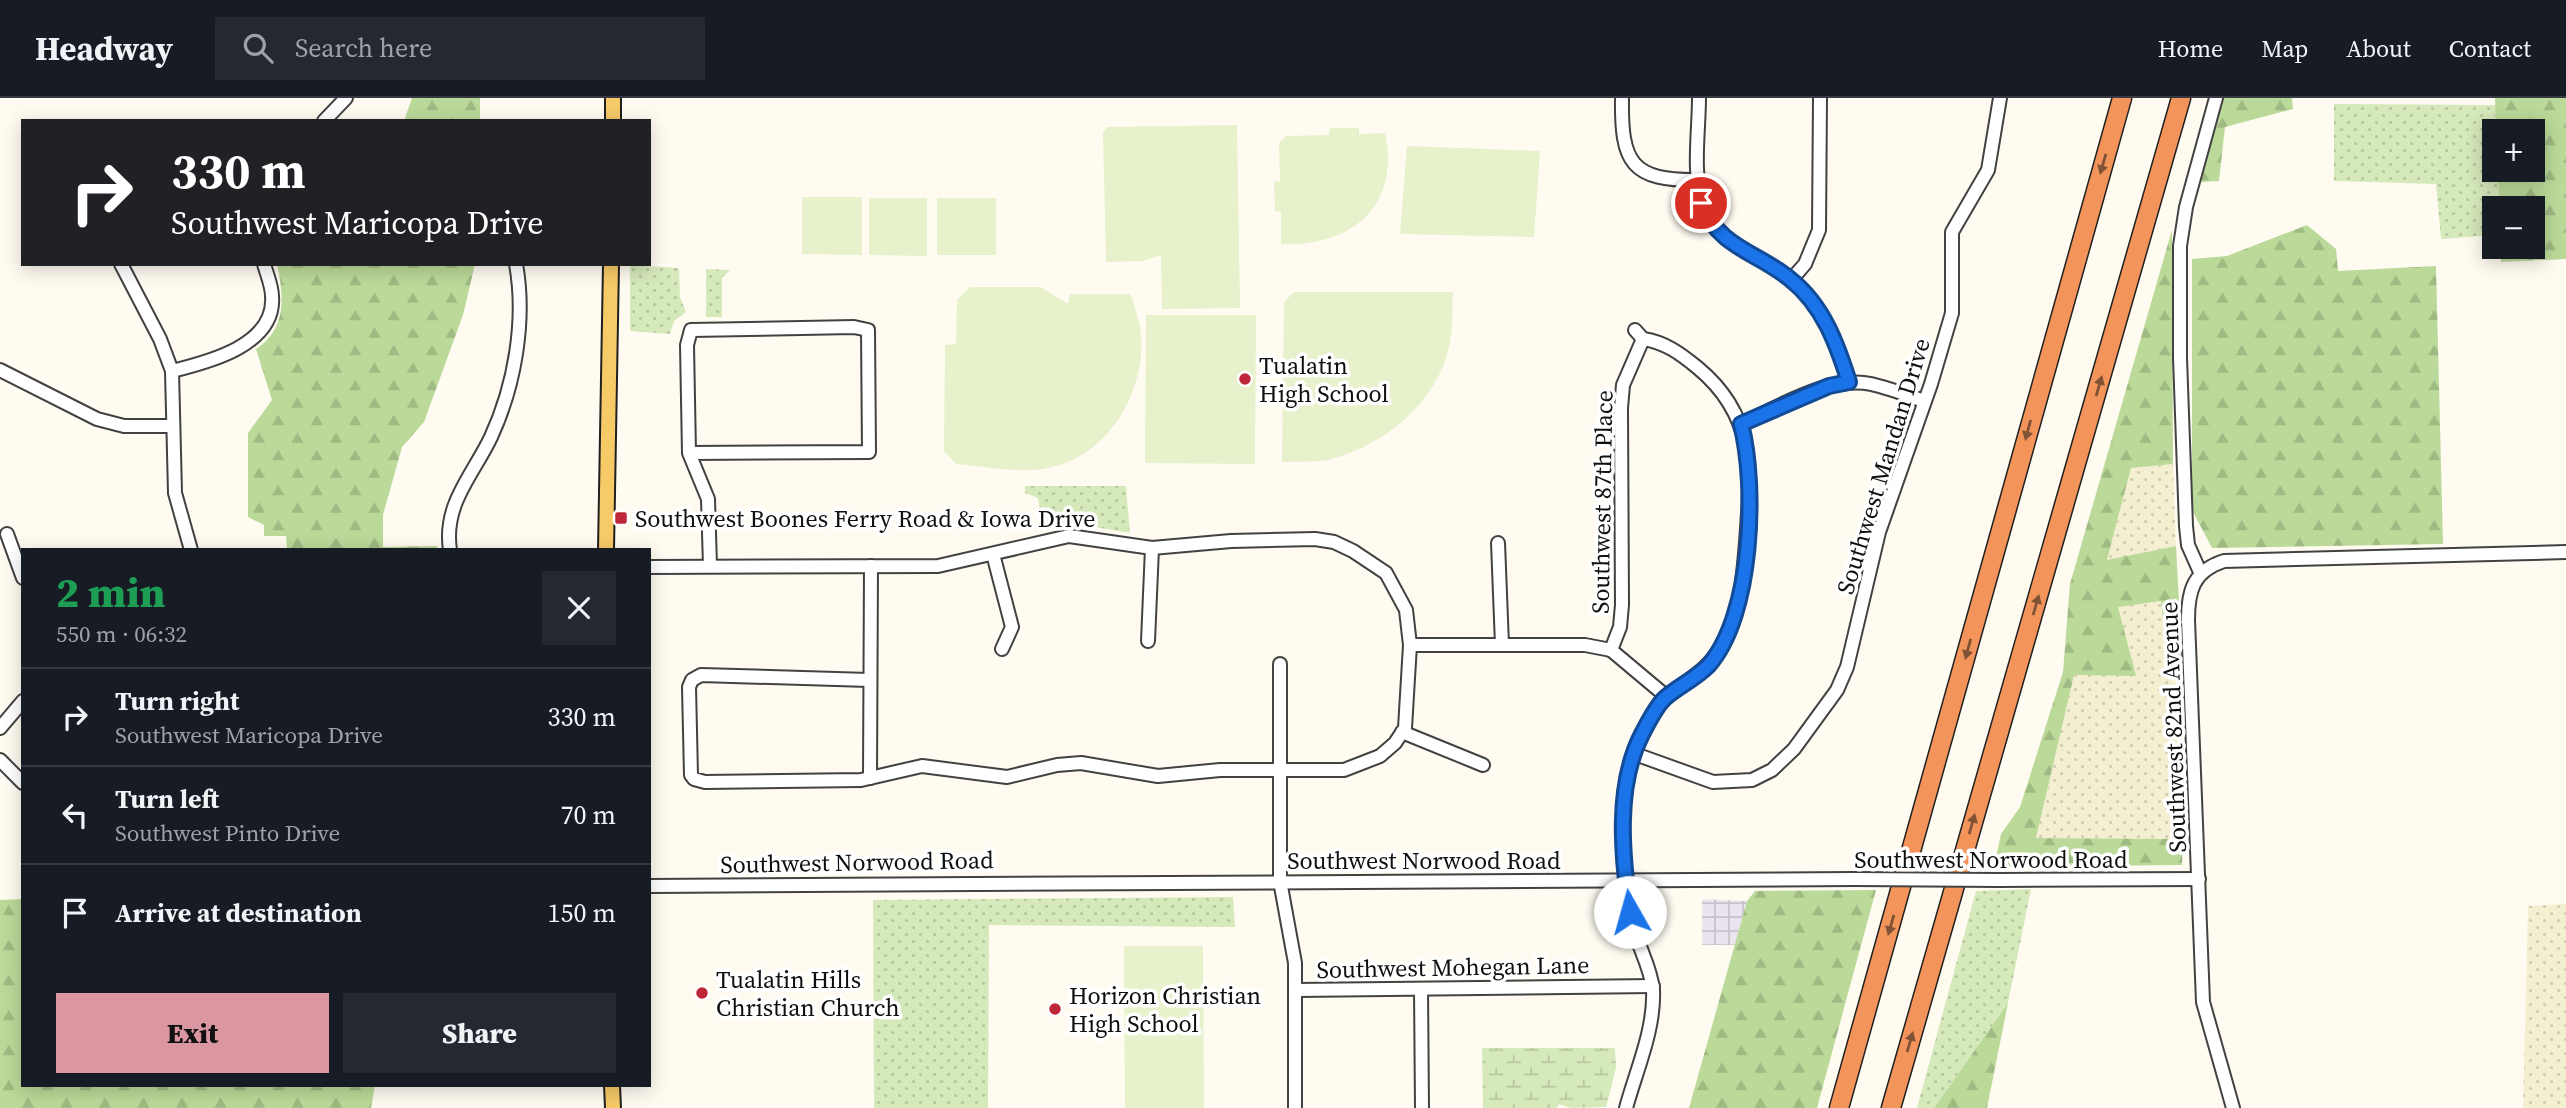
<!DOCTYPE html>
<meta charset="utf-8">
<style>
body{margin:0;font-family:"Source Serif 4",serif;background:#242831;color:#f1f3f6;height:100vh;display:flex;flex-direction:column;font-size:26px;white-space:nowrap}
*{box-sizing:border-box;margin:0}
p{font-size:23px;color:#9ea1a6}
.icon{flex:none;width:38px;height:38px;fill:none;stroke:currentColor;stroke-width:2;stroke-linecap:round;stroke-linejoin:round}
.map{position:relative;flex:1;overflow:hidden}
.drawer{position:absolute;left:21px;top:450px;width:630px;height:539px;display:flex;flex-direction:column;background:#171b24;border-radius:0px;box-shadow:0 4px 18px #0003}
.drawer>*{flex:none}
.banner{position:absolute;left:21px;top:21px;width:630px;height:147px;border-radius:0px;box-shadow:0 4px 18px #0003;background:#202124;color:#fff;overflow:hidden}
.fabs{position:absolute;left:2482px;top:21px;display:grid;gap:14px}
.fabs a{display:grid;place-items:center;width:63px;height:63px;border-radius:0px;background:#171b24;box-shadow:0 4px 18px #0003;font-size:35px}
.pin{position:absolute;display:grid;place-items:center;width:60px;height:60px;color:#fff;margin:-30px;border:4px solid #fff;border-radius:50%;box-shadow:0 2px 7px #0007}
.me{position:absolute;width:77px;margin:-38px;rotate:353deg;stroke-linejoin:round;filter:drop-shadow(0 0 5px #0008)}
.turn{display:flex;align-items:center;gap:24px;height:147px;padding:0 35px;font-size:32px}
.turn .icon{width:91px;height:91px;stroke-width:2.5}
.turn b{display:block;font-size:49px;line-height:60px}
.round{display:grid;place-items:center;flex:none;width:74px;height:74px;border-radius:0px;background:#242831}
.summary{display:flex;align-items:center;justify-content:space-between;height:119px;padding:0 35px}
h1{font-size:42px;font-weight:800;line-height:52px;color:#1e9e55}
.button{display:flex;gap:14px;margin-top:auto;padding:14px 35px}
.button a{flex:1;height:80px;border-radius:0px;background:#da97a1;color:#111;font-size:28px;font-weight:800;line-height:80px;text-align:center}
.button a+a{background:#242831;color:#f1f3f6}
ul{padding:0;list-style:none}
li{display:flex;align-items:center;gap:21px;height:98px;padding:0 35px;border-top:2px solid #363941}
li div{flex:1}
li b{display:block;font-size:26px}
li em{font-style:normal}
header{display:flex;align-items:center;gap:42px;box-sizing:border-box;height:98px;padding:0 35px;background:#171b24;border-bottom:2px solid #363941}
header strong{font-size:33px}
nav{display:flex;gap:38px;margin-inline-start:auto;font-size:24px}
.search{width:490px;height:63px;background:#242831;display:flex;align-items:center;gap:18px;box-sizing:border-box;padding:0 24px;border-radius:0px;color:#9ea1a6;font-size:26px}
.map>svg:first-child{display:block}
.industrial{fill:url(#industrial-grid)}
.farmland{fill:url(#farmland-dots)}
.grass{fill:url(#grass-dots)}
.forest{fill:url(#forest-firs)}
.wetland{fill:url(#wetland-marsh)}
.pitch{fill:#e7f1cc}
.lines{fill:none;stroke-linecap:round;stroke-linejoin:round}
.minor-casing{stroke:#424242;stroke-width:16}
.major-casing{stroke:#202020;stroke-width:18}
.highway-casing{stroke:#202020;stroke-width:21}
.minor{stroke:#fff;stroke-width:12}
.major{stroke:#f7ca68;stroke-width:14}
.highway{stroke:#f3955b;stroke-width:18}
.minor-bridge-casing{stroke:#424242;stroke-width:16;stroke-linecap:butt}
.minor-bridge{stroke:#fff;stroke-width:12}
.oneway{fill:#815235}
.route-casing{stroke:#114b97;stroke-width:18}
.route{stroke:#1a73e8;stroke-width:12}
.poi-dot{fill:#be2739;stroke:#fff;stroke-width:2.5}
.labels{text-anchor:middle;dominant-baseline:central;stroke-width:7;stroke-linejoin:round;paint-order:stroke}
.poi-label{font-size:24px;fill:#0f0f0f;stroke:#fff;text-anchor:start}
.street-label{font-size:24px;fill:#0f0f0f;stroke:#fff}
</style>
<header>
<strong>Headway</strong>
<div class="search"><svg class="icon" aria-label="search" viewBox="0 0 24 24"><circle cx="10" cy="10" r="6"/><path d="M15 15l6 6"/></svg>Search here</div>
<nav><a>Home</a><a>Map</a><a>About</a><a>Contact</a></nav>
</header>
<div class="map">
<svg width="2566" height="1010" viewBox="0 0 2566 1010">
<defs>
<pattern id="industrial-grid" width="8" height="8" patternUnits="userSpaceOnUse" patternTransform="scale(1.75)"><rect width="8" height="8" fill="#ebe3ed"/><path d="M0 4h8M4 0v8" fill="none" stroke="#c8c2ca"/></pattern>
<pattern id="farmland-dots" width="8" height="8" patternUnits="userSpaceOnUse" patternTransform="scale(1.75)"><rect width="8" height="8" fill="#f5efd1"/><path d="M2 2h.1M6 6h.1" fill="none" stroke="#d1ccb2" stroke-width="1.8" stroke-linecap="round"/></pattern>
<pattern id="grass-dots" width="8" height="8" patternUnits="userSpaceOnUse" patternTransform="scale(1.75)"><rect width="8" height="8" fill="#d6e9ba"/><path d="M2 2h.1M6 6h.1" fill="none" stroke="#b6c79f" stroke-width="1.8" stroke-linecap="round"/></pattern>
<pattern id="forest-firs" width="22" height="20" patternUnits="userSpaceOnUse" patternTransform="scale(1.75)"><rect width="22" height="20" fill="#bbda99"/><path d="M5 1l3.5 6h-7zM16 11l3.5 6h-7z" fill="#a0ba83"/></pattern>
<pattern id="wetland-marsh" width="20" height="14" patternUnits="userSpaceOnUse" patternTransform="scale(1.75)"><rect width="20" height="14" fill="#d6e9ba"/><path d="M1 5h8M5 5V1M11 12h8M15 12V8" fill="none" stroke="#b6c79f"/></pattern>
</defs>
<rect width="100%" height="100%" fill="#fffbf1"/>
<polygon class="industrial" points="1702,801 1747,803 1735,847 1702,847"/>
<g class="farmland">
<polygon points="2173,366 2176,448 2107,463 2131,370"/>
<polygon points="2161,503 2165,544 2181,543 2183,741 2036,740 2074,577 2117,509"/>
<polygon points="2566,806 2566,1010 2523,1010 2528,808"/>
</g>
<g class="grass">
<polygon points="2334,6 2496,7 2494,72 2498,72 2499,110 2494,110 2494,137 2441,141 2436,86 2334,83"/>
<polygon points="630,167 679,170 680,199 686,214 674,223 670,236 630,233"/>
<polygon points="706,171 730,172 722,180 722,219 706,219"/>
<polygon points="1025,388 1126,388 1130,435 1084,427 1043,430 1038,400 1025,395"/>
<polygon points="2031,791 2008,905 1934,1010 1917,1010 1976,793"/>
<polygon points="1233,799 1235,829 989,827 988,1010 874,1010 873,802"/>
</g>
<g class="forest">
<polygon points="412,0 480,0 480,23 404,23"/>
<polygon points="2222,0 2292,0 2293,11 2225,29 2219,83 2200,84"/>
<polygon points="2495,0 2566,0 2566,161 2501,164 2500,149 2532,149 2532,110 2499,110 2498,72 2532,72 2532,33 2496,33"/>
<polygon points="2307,127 2336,151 2338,173 2436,168 2443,446 2212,450 2192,412 2192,161 2227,158"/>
<polygon points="2172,132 2173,366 2131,370 2107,462 2176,448 2181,543 2165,544 2161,503 2118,509 2136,578 2074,577 2036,740 2183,741 2182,767 1994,769 2001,736 2020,709 2063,574 2070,486"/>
<path d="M277 166H475L463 217 424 324 402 349 383 417V449L437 448V451H287L286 438H264V427L248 419V335L272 302 256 251C287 230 284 199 277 166Z"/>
<polygon points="1876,792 1817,1010 1689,1010 1747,803 1755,793"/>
<polygon points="23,801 23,987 375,987 371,1010 0,1010 0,802"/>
<polygon points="2008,905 1987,1010 1934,1010"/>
</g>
<polygon class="wetland" points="1482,950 1615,950 1616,970 1606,1009 1571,1010 1559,1006 1557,1010 1483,1010"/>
<g class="pitch">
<polygon points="1237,27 1240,210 1162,211 1161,157 1143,163 1106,164 1103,35 1107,29"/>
<path d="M1330 30H1359V36L1385 35C1401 110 1350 149 1281 146V114L1275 113 1274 84 1280 83 1279 45 1286 38 1329 37Z"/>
<polygon points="1407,48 1540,53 1534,139 1400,136"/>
<polygon points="802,99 862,99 862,157 802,156"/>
<polygon points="869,100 927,100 927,158 869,157"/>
<rect x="937" y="100" width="59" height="57"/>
<path d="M970 189H1040L1068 206 1070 196H1129L1132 199C1135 212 1140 223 1141 236 1146 294 1108 359 1048 370 1020 376 984 368 956 366L944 353 945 247 956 246 957 202Z"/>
<path d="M1294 194H1453C1452 208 1453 223 1451 237 1444 299 1388 346 1331 361 1316 365 1297 363 1282 364L1284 204Z"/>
<polygon points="1146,217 1256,217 1255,366 1145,365"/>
<polygon points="1124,848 1203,848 1204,1010 1125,1010"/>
</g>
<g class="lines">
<defs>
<g id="minor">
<path d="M1622 0C1621 65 1631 83 1699 82"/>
<path d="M1699 0C1699 33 1692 76 1703 108 1717 150 1761 156 1792 182 1823 209 1837 246 1849 284"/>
<polyline points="324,23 346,0"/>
<polyline points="121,166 160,241 172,273 175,395 191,452"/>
<polyline points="1791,182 1805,166 1819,132 1820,0"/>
<polyline points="1635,232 1643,241 1623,287 1621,310 1622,507 1620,529 1611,552 1667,599"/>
<polyline points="0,272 97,321 124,328 173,328"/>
<path d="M172 273C209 264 276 247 272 198 272 188 267 177 264 166"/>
<path d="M1741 326C1779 309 1829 277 1871 286 1889 290 1907 297 1924 303"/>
<polyline points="689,355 869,354 868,232 854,229 691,232 687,247 689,355 708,401 710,468"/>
<polyline points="7,436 23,480"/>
<polyline points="1498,445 1502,547"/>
<path d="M450 452C443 406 473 377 491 339 515 287 526 222 516 166"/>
<polyline points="993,456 1012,529 1002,551"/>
<polyline points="649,469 938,468 1069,438 1152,450 1231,443 1315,441 1334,444 1353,453 1386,475 1406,512 1410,547"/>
<polyline points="2200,474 2188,447 2186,428 2180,260 2180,148 2186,109 2216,0"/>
<polyline points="1148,543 1152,450"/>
<polyline points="1280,566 1280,783 1295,865 1295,1010"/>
<polyline points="869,582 701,577 692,582 689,589 691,677 694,681 705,684 861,682 922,668 1007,679 1057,667 1081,665 1158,678 1220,672 1344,672 1380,658 1395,645 1405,630 1410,547 1585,547 1611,552"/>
<polyline points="0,630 23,603"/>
<polyline points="1402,634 1483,667"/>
<polyline points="1635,656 1713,684 1752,682 1772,672 1794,651 1837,592 1847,569 1879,434 1931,286 1952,215 1952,134 1988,72 2000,0"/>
<polyline points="0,662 23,685"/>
<polyline points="870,680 871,468"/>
<polyline points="1999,782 2199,781"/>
<polyline points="649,788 1854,781"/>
<polyline points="1421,891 1422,1010"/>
<polyline points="1296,892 1653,888"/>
<path d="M1626 1010C1636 973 1655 931 1653 892 1651 869 1638 849 1633 827 1622 782 1621 730 1626 685 1629 661 1648 615 1666 600 1688 580 1706 575 1723 546 1741 516 1743 478 1746 444 1751 375 1757 319 1698 270 1681 256 1665 244 1643 241"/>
<path d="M2233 1010 2203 904 2188 522C2188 493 2193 473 2224 463L2566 454"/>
</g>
<g id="major">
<polyline points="613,23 613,0"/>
<polyline points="606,452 611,166"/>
<polyline points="612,987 613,1010"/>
</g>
<g id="highway">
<polyline points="1839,1010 2122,0"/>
<polyline points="1891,1010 2181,0"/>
</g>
</defs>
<use href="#minor" class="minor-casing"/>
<use href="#major" class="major-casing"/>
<use href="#highway" class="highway-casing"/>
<use href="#minor" class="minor"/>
<use href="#major" class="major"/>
<use href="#highway" class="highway"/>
<defs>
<polyline id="minor-bridge" points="1854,781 1999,782"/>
</defs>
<use href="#minor-bridge" class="minor-bridge-casing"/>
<use href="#minor-bridge" class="minor-bridge"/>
</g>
<defs><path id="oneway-solid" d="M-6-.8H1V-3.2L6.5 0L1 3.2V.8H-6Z" transform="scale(1.75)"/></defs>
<g class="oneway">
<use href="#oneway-solid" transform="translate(2103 66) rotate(106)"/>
<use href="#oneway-solid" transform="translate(2099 288) rotate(-74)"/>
<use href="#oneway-solid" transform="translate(2028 332) rotate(105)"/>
<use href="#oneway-solid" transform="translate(2036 507) rotate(-74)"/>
<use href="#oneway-solid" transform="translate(1968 551) rotate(105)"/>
<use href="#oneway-solid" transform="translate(1972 726) rotate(-74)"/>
<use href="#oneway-solid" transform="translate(1891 827) rotate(106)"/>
<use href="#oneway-solid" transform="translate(1910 944) rotate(-74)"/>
</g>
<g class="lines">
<defs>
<path id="route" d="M1630 814C1622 758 1615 688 1642 636 1648 625 1656 608 1665 600 1679 588 1695 581 1708 568 1753 518 1757 388 1741 326L1829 288 1849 284C1837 246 1823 207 1790 181 1756 153 1720 151 1701 105"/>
</defs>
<use href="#route" class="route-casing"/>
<use href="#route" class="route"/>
</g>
<g class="poi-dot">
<circle cx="1245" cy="281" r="7"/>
<rect x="614" y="413" width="14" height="14" rx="3.5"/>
<circle cx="702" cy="895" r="7"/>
<circle cx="1055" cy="911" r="7"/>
</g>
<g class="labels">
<g class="poi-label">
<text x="1259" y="267">Tualatin<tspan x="1259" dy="28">High School</tspan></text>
<text x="635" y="420">Southwest Boones Ferry Road &amp; Iowa Drive</text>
<text x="716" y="881">Tualatin Hills<tspan x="716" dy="28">Christian Church</tspan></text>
<text x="1069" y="897">Horizon Christian<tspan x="1069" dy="28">High School</tspan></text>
</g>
<g class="street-label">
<text transform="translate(1883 368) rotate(-73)">Southwest Mandan Drive</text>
<text transform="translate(1602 404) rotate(-89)">Southwest 87th Place</text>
<text transform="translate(2173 629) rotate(-92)">Southwest 82nd Avenue</text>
<text x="1991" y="761">Southwest Norwood Road</text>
<text x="1424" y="762">Southwest Norwood Road</text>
<text transform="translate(857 764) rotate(-1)">Southwest Norwood Road</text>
<text transform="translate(1453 869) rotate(-1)">Southwest Mohegan Lane</text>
</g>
</g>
</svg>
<div class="fabs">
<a>+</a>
<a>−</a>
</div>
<div class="pin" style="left:1701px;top:105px;background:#d93025"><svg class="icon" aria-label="arrive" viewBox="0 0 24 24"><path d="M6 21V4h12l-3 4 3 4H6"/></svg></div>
<svg class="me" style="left:1630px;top:814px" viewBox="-20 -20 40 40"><circle r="19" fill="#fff"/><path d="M0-13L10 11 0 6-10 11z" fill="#1a73e8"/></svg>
<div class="banner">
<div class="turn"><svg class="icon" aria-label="right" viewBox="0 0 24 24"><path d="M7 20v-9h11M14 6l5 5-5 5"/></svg><div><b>330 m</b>Southwest Maricopa Drive</div></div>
</div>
<section class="drawer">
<div class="summary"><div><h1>2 min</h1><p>550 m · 06:32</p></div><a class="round"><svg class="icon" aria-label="close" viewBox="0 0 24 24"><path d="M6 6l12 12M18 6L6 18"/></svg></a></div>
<ul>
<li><svg class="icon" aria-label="right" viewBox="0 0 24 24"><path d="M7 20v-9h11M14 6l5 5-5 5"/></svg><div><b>Turn right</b><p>Southwest Maricopa Drive</p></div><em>330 m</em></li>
<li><svg class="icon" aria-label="left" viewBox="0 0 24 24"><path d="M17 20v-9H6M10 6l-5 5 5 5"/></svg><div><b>Turn left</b><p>Southwest Pinto Drive</p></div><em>70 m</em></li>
<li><svg class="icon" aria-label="arrive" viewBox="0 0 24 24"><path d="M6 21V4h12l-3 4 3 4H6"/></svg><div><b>Arrive at destination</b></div><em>150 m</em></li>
</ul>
<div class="button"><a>Exit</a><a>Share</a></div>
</section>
</div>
